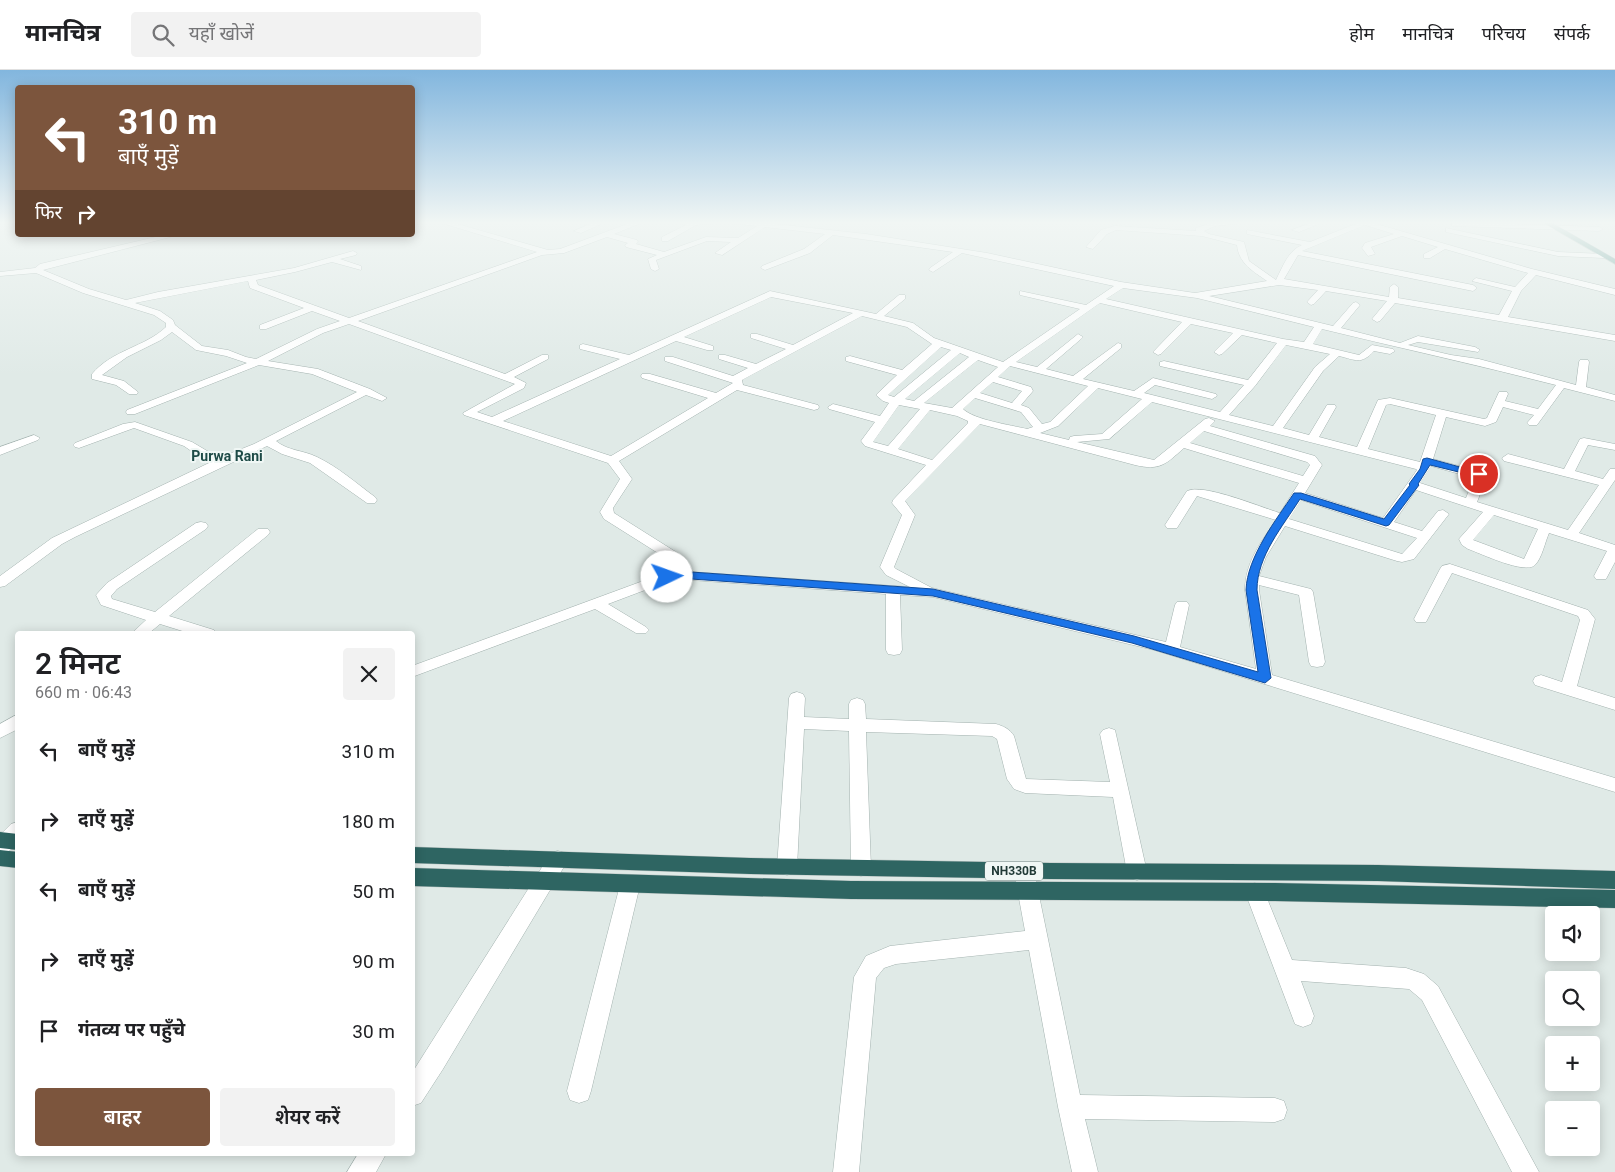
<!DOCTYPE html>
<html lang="hi">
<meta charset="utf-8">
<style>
body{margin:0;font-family:Roboto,"Noto Sans Devanagari",sans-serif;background:#f2f2f2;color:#202124;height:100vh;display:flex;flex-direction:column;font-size:19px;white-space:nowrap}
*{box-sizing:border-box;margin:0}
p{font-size:16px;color:#757577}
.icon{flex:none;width:28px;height:28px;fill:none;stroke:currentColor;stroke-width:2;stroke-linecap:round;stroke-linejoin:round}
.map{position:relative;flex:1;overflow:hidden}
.sheet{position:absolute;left:15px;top:561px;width:400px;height:525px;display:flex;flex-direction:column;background:#fff;border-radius:5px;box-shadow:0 2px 12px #0003}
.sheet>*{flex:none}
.hud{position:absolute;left:15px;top:15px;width:400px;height:152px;border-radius:5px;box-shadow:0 2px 12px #0003;background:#7c553d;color:#fff;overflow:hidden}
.fabs{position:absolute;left:1545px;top:836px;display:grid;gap:10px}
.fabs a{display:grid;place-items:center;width:55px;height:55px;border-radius:5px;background:#fff;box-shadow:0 2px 12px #0003;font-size:25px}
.pin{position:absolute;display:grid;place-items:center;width:42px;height:42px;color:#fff;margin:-21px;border:2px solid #fff;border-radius:50%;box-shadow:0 1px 5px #0007}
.me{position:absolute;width:55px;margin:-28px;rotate:87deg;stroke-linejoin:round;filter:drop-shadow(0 0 4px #0008)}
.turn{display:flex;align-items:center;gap:18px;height:105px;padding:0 20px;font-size:22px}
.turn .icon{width:65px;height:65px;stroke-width:2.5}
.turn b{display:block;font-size:35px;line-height:42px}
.then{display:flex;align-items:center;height:48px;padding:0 20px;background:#0003;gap:10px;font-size:19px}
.round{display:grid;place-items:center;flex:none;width:52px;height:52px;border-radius:5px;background:#f2f2f2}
.overview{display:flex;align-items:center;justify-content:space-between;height:85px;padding:0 20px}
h1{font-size:30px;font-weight:600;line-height:38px}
.cta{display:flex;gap:10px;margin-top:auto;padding:10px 20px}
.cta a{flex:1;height:58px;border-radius:5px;background:#7c553d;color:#fff;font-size:20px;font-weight:600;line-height:58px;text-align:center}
.cta a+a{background:#f2f2f2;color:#202124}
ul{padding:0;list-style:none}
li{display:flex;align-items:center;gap:15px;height:70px;padding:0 20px}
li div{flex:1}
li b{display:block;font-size:19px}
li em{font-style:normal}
header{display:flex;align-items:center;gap:30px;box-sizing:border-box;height:70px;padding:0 25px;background:#fff;border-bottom:1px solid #e0e0e0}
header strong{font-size:24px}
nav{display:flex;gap:28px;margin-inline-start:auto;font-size:18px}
.search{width:350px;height:45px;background:#f2f2f2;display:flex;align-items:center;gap:12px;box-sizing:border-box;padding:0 18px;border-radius:5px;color:#757577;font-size:19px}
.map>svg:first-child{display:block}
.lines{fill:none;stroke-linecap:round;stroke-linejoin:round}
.street-casing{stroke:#a3b2af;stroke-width:1}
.primary-casing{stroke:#bcc4c3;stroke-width:1}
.highway-casing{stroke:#bcc4c3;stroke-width:1}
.street{fill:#fff;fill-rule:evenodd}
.primary{fill:#669f98;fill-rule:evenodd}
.highway{fill:#2e6562;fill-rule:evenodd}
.route{fill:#1a73e8;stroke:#114b97}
.labels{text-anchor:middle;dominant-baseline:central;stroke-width:4;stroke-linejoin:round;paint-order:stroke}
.shield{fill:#f0f7f5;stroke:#5f7370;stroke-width:1}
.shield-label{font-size:12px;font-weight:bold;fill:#213a37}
.far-quarter-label{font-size:14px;font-weight:bold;fill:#1e4b47;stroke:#f0f7f5}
</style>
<header>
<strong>मानचित्र</strong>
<div class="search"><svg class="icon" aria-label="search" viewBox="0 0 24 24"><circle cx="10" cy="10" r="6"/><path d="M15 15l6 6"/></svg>यहाँ खोजें</div>
<nav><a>होम</a><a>मानचित्र</a><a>परिचय</a><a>संपर्क</a></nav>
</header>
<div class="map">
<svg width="1615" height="1102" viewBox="0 0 1615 1102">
<rect width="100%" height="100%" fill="#e0eae7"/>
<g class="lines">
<defs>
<g id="street">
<path d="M435 151H447L548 180 560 179 635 151H646L614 164 637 170 638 172 636 174 664 182 706 167 738 168 757 156 728 153 724 151H748L866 164 987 183 1121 212 1195 223 1267 211C1253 201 1239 194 1237 175L1202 166 1116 160 1107 164 1093 179 1086 177 1101 160 1115 156 1196 161V158L1214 152 1247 151 1243 153 1215 156 1204 161 1209 164 1244 172 1249 191 1276 210C1283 196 1288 181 1302 175L1247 164V160L1310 172 1358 153 1354 151H1366L1532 199 1615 219V225L1536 205 1521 221 1508 247 1615 265V271L1395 233 1380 251 1377 252 1372 249 1387 231 1326 221 1314 234 1311 235 1307 232 1318 220 1279 215 1209 226 1333 256 1353 233 1356 232 1360 235 1341 258 1400 273 1418 266 1475 277 1480 280 1478 282 1418 272 1408 275 1451 285 1479 289 1576 315 1579 292 1580 290H1588L1589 292 1586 317 1615 325V331L1564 318 1537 355H1529L1527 353 1534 345 1503 337 1496 352 1485 356 1446 347 1433 389 1485 403 1487 406 1477 432 1568 460 1599 415 1504 391 1502 388 1508 384 1564 399 1580 369 1584 368 1615 374V380L1588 375 1575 401 1603 409 1610 399H1615V410L1579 463 1615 475V492L1606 509H1596L1594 506 1607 481 1549 463C1545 472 1542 488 1535 495 1525 505 1480 483 1468 479L1462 475 1459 469 1483 442 1416 420 1394 452 1422 461 1438 441 1443 440 1449 444 1414 489 1402 492 1397 491 1285 456 1266 487 1259 506 1311 519 1313 522 1325 592 1323 596 1317 597 1311 596 1309 592 1299 525 1259 515V520L1272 605 1615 708V722L1154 580 933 527 900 525 902 580 900 584 894 585 888 584 886 580V524L691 510 669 511 608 534 646 557 649 560 646 563H636L595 539 412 607V596L662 504 679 502 669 490 604 449 600 442 620 409 608 393 464 345 463 343 515 314 349 254 323 263 268 291 318 299 370 319 387 328 382 331 366 325 276 371C288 381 303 380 317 387 338 397 356 413 375 427L377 430 375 433H367L310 393 282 384 267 376 75 467 62 474 5 516 0 517V506L52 468 209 393 184 376 134 358 79 378 75 377 73 375 75 373 123 354 135 352 192 372 219 388 254 374 357 322 312 304 259 295 135 344H127L126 342 127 340 247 293 226 286 196 280 172 262 161 270 127 287 102 305 124 311 138 322 137 324H129L116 315 92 309V304C112 280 145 277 166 257V253L154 245 83 223 36 203 0 206V202L35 198 40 194 164 165H178L43 200 89 219 126 230 158 222 294 198 353 181 357 183 356 185 340 189 361 196V200L332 192 295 202 256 210 258 215 349 248 537 182ZM1365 155 1394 164 1365 173 1362 178 1368 186 1375 184 1371 177 1402 166 1438 177 1424 184V188H1430L1445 179 1528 203 1515 217 1476 208 1472 211 1512 221 1499 245 1398 228V217L1394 214 1390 217 1389 227 1284 209 1298 185 1473 221 1477 218 1473 215 1302 181ZM765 157 825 164 804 179 762 196 761 198 765 200 810 183 833 165 953 182 930 198 929 200 933 202 962 183 1114 216 1086 235 1020 221V225L1080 239 1003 292 934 268 913 253 884 246 905 229V225H899L876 244 770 221 629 285 583 274 580 275V279L620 289 492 347 477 342 524 318 526 313 514 307 548 289V285H542L505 304 358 251 542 185 564 183 607 167 628 173 625 175 626 177 657 185 648 189 651 199 655 201 659 199 656 190 707 171 731 172 715 183 722 185ZM248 211 250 218 304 238 260 255V259H266L312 241 340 251 317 259 256 289 246 287 228 280 202 276 175 255 173 250 160 241 135 233ZM1123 218 1197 228 1314 257 1304 272 1283 269 1106 229ZM771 227 853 243 793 275 757 264H751V268L786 279 756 294 725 285H719V289L748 298 733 306 673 287H665V291L733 313 716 323 650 304H642L641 306 642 308 708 328 611 386 503 351 676 271 707 280H713V276L684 267ZM1100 233 1182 252 1155 280 1153 282 1158 285 1161 284 1191 254 1233 263 1214 282 1219 285 1222 284 1242 265 1277 273 1248 310 1164 291 1160 292V296L1244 315 1220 342 1144 323 1155 315 1212 329 1217 326 1216 324 1153 308 1134 321 1083 309 1121 278V274L1118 273 1073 306 1046 299 1081 269 1083 267 1078 264 1037 297 1016 292ZM862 246 907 257 932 274 902 300 850 286 846 287V291L897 305 876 325 883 331 889 333 880 346 833 334 828 337 829 339 875 352 861 371 865 376 926 395 893 430 892 433 902 445 880 497 886 505 910 517 693 502 685 489 679 484 614 443 613 438 632 409 619 391 737 320 814 340 818 339 819 337 818 335 743 315 742 310ZM1322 259C1400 278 1478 295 1556 315L1538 339 1505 331 1508 324 1507 322H1499L1487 348 1484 349 1390 328 1378 330 1357 377 1319 367 1336 337 1335 335H1327L1309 365 1283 358 1323 301 1339 286C1356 290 1361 295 1374 281L1390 284 1395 281 1393 279 1372 275 1359 285 1313 274ZM1286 275 1330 284 1315 297 1273 356 1229 345 1255 316ZM941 277 951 280 894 327 888 325ZM960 283 969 287 914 331 905 329ZM978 290 998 297 952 338 924 333ZM1010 296 1088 316 1050 352 1042 354 1029 338 1021 335 1033 321 1031 317 998 307ZM993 312 1022 321 1012 333 980 323ZM1098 318 1142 329 1102 364 1074 366 1070 367 1069 370 1040 363 1058 356ZM975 328 1021 342 1033 357 1027 359C1011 355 974 350 963 339ZM1152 332 1416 399 1417 400 1383 448 1305 423 1322 395 1315 386 1210 356 1215 351 1209 348 1205 349 1154 390 1077 372 1109 369ZM1390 334 1436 345 1420 392 1368 379 1386 335ZM899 335 920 339 888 376 873 372ZM930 340 957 346 968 351V353L932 390 898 379ZM980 354 1135 395C1160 401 1166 394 1184 378L1299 413 1280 443C1260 437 1203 413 1187 421L1165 455 1167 458H1177L1197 426 1276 450C1261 472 1245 493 1245 520L1256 599 1180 577 1189 535 1187 532H1177L1175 535 1166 572 932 518 896 499 894 497 915 445 905 431ZM1204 361 1307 392 1310 395 1303 406 1190 373ZM1431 396 1474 408 1466 428 1420 413ZM1301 430 1417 468 1402 484 1289 449ZM1494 445 1538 459 1524 489 1473 470Z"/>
<polygon points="597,151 608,151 581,163 574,161"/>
<polygon points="670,151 721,151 717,153 696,155 668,171 662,171 662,167 686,155"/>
<polygon points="1315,151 1326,151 1299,162 1292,160"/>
<polygon points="1452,152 1599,157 1603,159 1599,161 1455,156 1452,156"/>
<polygon points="1446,158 1558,182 1604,184 1608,186 1604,188 1558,186 1446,162"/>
<polygon points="34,365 40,368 38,370 0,385 0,377"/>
<polygon points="201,452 206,453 208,456 206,459 117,519 111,526 112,529 155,542 258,459 268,459 270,462 268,465 169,546 214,560 216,564 192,564 160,554 148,564 131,564 146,550 101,535 96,525 107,513 196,453"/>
<polygon points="1450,494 1588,540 1595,549 1577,616 1615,628 1615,640 1535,615 1533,611 1535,607 1541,605 1562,612 1580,550 1578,546 1452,503 1426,552 1416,552 1414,549 1440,499 1442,496"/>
<path d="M797 622 803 624 805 628 804 647 849 649V634L851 630 857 628 863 630 865 634 866 649 996 654C1003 656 1010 659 1014 666L1026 709 1110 712 1100 664 1103 660 1109 658 1115 660 1147 802 1144 808 1137 810 1130 808 1127 802 1113 727 1025 723 1014 719 1007 709 997 669 992 666 866 662 871 798 868 804 861 806 854 804 851 798 849 661 804 659 797 797 794 803 787 805 780 803 777 797 789 628 791 624Z"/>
<polygon points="18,644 18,659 0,668 0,654"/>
<polygon points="18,752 18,772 7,783 0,785 0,765 11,754"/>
<polygon points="558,781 565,783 568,789 565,795 443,999 421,1033 412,1036 412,1003 551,783"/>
<polygon points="1024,793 1031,795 1034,801 1080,1025 1275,1028 1284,1031 1287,1040 1284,1049 1275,1052 1085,1049 1098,1102 1072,1102 1058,1037 1029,880 896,894 884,898 876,908 859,1102 833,1102 854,907 866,886 890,876 1025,861 1014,801 1017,795"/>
<polygon points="630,806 637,809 640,815 591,1021 588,1030 579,1033 570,1030 567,1021 620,815 623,809"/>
<polygon points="1255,813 1262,816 1292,890 1406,898 1424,904 1438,916 1539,1102 1512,1102 1422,930 1409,919 1301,911 1314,946 1311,954 1303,957 1295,954 1245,822 1248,816"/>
<polygon points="358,1084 386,1084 376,1102 347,1102"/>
</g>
<polygon id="primary" points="1540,151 1549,151 1615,189 1615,194"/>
<g id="highway">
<polygon points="0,762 18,764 18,780 0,778"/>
<polygon points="412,777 750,788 1051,793 1378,795 1615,801 1615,819 1378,811 1051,809 750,804 412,793"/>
<polygon points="0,780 18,782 18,798 0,796"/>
<polygon points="412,798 851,811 1275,813 1615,820 1615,838 1275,831 851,829 412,816"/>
</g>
</defs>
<use href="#street" class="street-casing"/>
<use href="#primary" class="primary-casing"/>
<use href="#highway" class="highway-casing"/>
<use href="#street" class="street"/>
<use href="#primary" class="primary"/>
<use href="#highway" class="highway"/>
</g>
<linearGradient id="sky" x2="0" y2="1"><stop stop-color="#82b6de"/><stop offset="0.5" stop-color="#f1f6f4"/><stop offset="1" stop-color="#f1f6f4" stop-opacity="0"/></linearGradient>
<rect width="1615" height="305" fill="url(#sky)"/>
<path class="route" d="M1427 388 1482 403 1484 404 1479 407 1430 395 1418 414 1419 415 1389 455 1386 456 1300 429C1283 456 1257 486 1257 520L1271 608 1265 613 1132 573 933 526 691 509 667 510 662 507 667 504 691 502 933 519 1134 566 1258 602 1246 520C1247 487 1276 450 1294 423H1301L1384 449 1410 415 1409 414 1420 399 1423 389Z"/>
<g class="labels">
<rect class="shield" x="985" y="791.5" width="58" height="19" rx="4"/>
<g class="shield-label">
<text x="1014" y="801">NH330B</text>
</g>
<g class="far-quarter-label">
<text x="227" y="386">Purwa Rani</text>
</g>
</g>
</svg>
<div class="fabs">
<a><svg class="icon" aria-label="sound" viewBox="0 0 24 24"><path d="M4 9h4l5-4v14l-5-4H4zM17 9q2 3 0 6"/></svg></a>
<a><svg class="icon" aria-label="search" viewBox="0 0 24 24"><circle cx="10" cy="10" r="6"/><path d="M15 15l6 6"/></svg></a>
<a>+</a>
<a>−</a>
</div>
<div class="pin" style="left:1479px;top:404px;background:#d93025"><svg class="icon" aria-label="arrive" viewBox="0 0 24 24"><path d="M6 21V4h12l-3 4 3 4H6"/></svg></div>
<svg class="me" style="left:667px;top:507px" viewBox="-20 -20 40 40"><circle r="19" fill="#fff"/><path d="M0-13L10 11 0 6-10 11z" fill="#1a73e8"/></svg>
<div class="hud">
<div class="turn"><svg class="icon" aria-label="left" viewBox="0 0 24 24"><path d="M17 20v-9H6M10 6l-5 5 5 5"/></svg><div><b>310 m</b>बाएँ मुड़ें</div></div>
<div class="then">फिर<svg class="icon" aria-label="right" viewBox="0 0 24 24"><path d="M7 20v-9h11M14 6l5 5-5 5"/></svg></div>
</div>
<section class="sheet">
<div class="overview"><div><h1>2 मिनट</h1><p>660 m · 06:43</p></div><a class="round"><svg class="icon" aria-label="close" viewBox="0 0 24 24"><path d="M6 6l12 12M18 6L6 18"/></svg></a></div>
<ul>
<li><svg class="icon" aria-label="left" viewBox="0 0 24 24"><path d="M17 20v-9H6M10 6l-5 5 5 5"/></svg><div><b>बाएँ मुड़ें</b></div><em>310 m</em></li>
<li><svg class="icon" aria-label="right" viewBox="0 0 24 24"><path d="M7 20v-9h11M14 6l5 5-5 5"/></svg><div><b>दाएँ मुड़ें</b></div><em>180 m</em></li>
<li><svg class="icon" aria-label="left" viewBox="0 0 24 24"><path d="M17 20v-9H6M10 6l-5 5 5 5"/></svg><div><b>बाएँ मुड़ें</b></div><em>50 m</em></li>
<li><svg class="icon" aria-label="right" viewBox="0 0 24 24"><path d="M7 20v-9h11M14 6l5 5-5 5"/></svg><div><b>दाएँ मुड़ें</b></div><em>90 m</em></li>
<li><svg class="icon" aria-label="arrive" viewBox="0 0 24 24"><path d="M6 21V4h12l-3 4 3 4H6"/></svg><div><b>गंतव्य पर पहुँचे</b></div><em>30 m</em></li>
</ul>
<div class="cta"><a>बाहर</a><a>शेयर करें</a></div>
</section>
</div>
